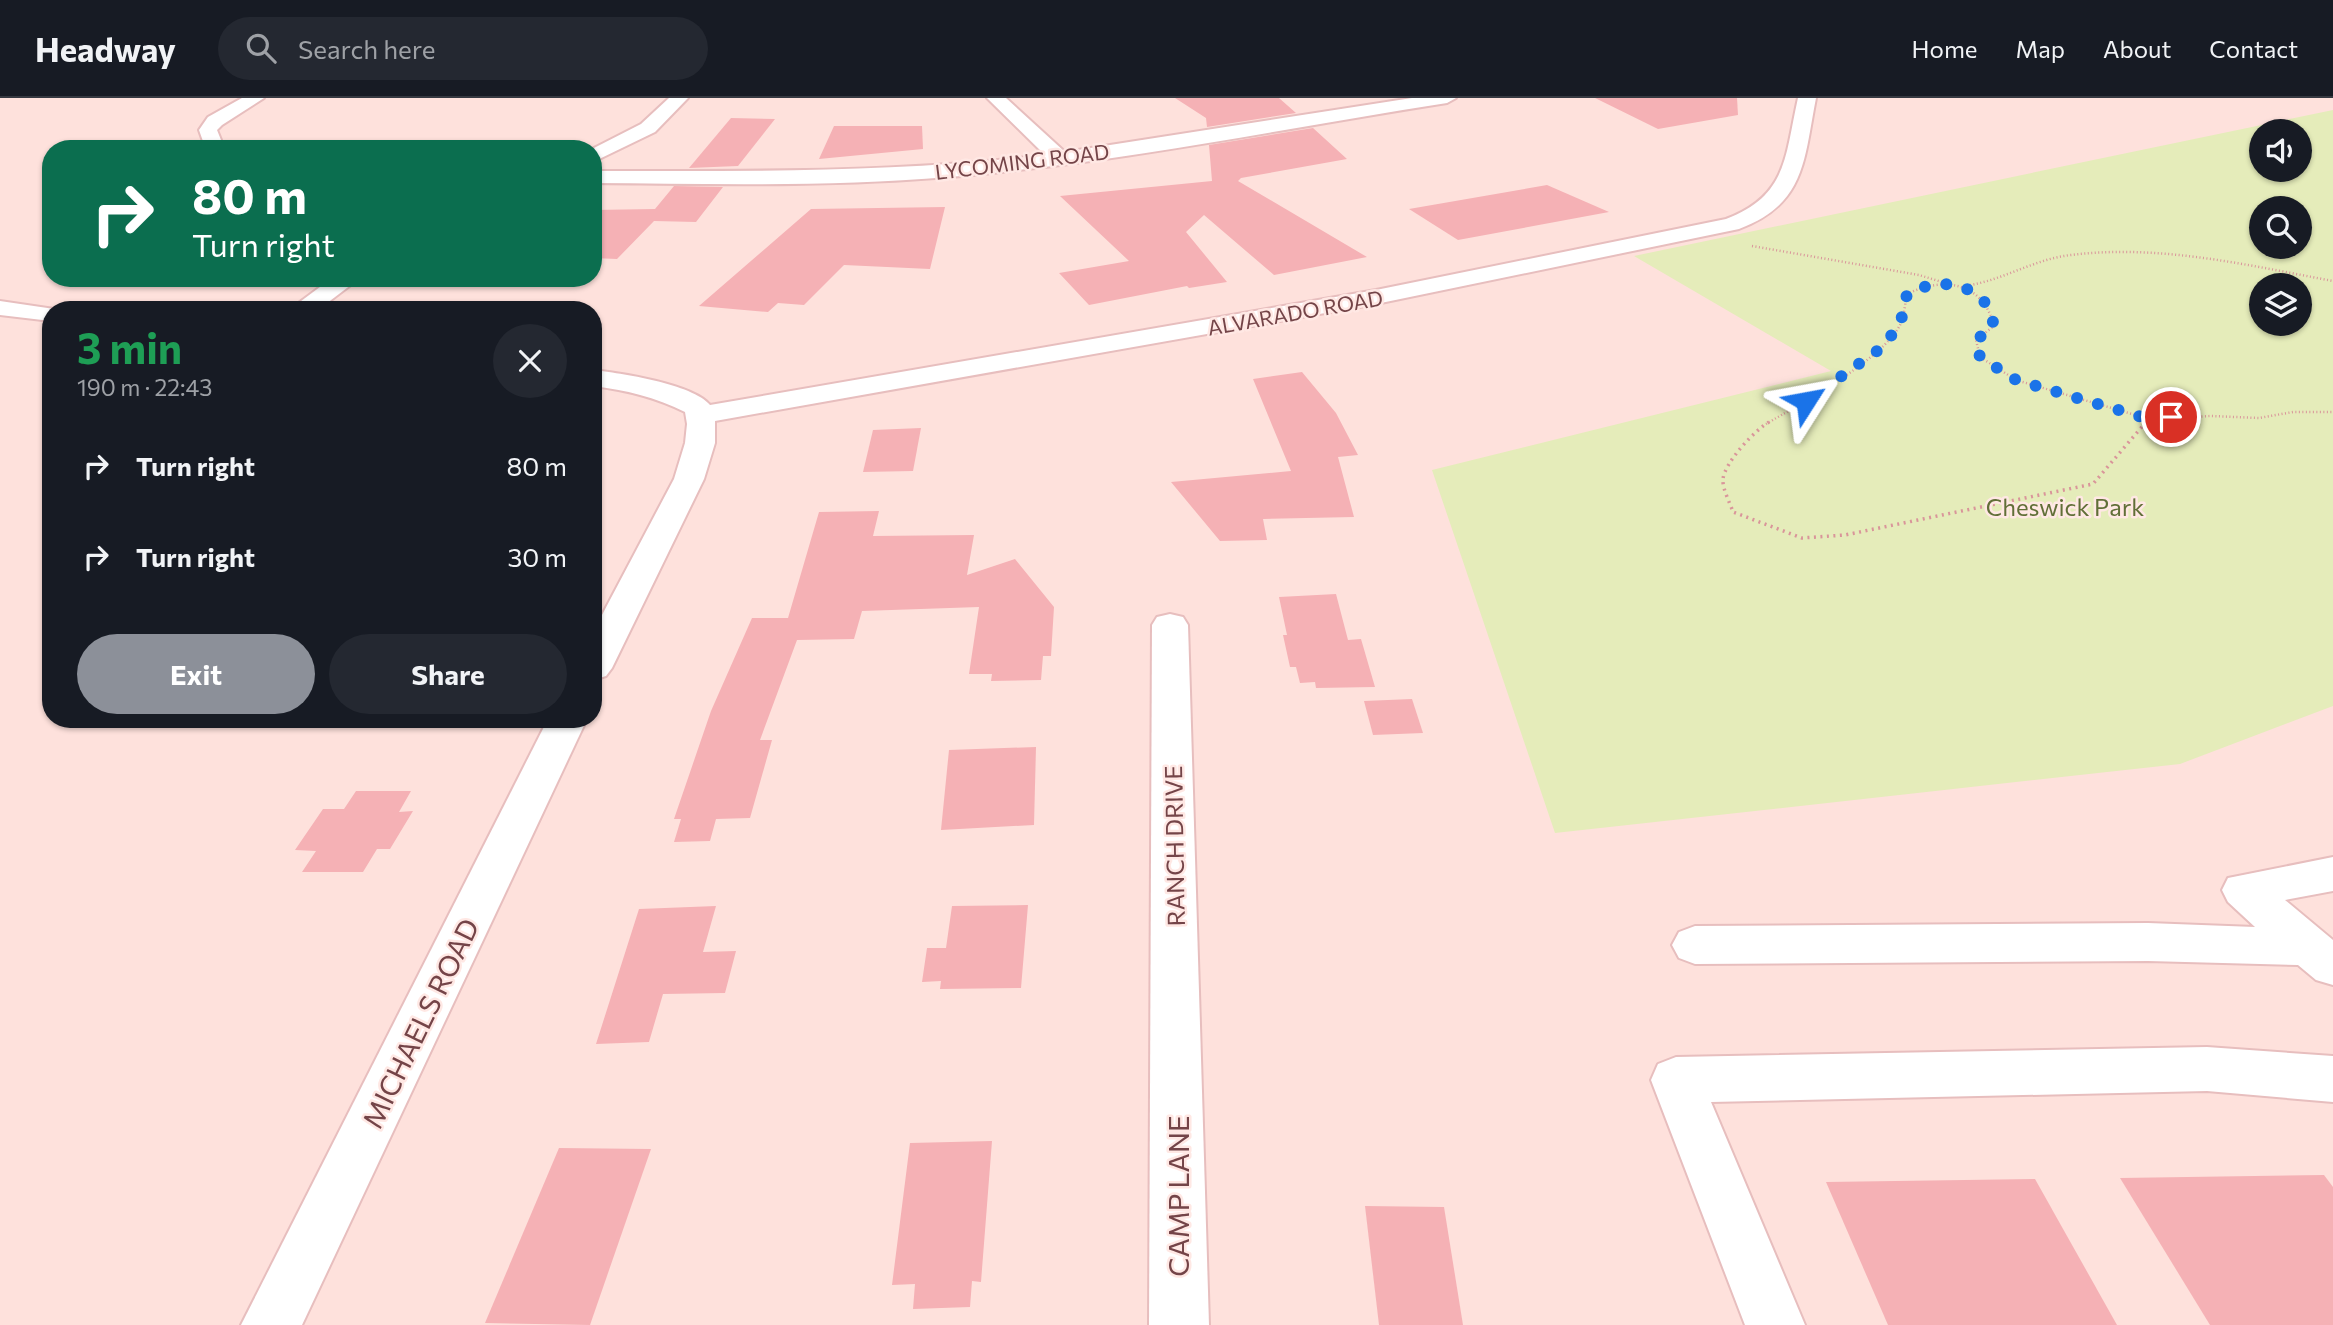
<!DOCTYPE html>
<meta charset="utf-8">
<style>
body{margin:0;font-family:Commissioner,sans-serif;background:#242831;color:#f1f3f6;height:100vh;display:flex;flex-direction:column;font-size:26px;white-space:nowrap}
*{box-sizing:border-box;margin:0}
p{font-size:23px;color:#9ea1a6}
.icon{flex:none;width:38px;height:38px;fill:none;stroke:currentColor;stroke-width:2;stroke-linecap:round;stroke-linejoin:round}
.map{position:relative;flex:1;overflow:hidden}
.panel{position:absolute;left:42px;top:203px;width:560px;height:427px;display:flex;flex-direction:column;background:#171b24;border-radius:28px;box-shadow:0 2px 5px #0004}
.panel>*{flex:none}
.guide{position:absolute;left:42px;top:42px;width:560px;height:147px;border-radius:28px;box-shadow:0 2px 5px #0004;background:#0b6e4f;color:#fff;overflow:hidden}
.controls{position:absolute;left:2249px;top:21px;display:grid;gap:14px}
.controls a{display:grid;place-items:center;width:63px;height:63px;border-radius:50%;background:#171b24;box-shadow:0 2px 5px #0004;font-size:35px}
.pin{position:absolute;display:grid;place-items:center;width:60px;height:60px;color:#fff;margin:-30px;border:4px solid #fff;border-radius:50%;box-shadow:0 2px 7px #0007}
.me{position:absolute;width:77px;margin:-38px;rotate:56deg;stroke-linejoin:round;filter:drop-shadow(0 0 5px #0008)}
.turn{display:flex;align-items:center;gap:24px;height:147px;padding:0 35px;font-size:32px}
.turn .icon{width:91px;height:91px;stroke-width:2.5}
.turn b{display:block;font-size:49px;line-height:60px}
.round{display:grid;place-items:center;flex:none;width:74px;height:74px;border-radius:37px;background:#242831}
.summary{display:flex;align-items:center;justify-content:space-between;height:119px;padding:0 35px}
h1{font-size:42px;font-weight:700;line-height:52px;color:#1e9e55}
.primary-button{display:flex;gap:14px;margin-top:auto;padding:14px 35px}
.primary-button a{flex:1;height:80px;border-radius:42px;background:#8c9099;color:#fff;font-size:28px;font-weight:700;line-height:80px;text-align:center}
.primary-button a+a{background:#242831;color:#f1f3f6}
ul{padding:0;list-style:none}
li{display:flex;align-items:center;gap:21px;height:91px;padding:0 35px}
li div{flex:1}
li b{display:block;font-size:26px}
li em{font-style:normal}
header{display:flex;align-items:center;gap:42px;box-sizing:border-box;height:98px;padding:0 35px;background:#171b24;border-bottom:2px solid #363941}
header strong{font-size:33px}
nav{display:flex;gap:38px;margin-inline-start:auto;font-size:24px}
.search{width:490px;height:63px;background:#242831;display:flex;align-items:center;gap:18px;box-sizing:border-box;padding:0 24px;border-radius:38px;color:#9ea1a6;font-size:26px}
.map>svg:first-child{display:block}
.green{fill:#e5ecba;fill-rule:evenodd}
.building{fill:#f5b1b5}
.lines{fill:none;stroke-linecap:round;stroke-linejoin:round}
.minor-casing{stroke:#e7bebe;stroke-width:4}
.path-far1{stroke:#d9959a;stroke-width:2.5;stroke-dasharray:1 2.5;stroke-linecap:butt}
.path{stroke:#d9959a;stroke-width:3.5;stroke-dasharray:2 4.5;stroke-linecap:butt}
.minor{fill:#fff;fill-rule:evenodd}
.route{stroke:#1a73e8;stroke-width:12;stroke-dasharray:0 21.6}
.labels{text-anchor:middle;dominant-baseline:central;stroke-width:5;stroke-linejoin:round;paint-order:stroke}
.far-street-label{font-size:21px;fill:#744448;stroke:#ffe8e4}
.park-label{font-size:24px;fill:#616f37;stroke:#ffe8e4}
.street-label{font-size:24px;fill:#744448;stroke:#ffe8e4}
.near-street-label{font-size:28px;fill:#744448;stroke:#ffe8e4}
</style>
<header>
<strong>Headway</strong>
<div class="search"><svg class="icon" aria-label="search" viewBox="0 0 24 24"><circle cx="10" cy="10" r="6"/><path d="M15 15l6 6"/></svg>Search here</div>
<nav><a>Home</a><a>Map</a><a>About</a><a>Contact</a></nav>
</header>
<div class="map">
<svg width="2333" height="1227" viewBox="0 0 2333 1227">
<rect width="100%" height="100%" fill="#fee1dc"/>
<path class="green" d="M2333 12V608L2180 666 1555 735 1432 372 1831 273 1634 158ZM2261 33H2300V72H2261ZM2261 110H2300V149H2261ZM2261 187H2300V226H2261Z"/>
<g class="building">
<polygon points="1175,0 1279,0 1296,15 1207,29 1206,20"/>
<polygon points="1595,0 1737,0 1738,17 1658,31"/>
<polygon points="731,20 775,21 738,68 689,70"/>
<polygon points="834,28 922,28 923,51 819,61"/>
<polygon points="1313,30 1347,61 1241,80 1238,83 1367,159 1274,177 1204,117 1186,134 1227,184 1189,190 1187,188 1089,207 1059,175 1129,163 1060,98 1212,83 1209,47"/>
<polygon points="1547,87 1609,114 1458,142 1409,111"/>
<polygon points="674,88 723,89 696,124 654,123 617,161 593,160 593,112 655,111"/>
<polygon points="945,109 930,171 844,167 804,207 778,205 768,214 699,208 811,111"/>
<polygon points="1302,274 1336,315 1358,357 1338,359 1354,419 1263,421 1267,442 1220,443 1171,384 1291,373 1253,281"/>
<polygon points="921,330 913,373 863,374 873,332"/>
<polygon points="879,413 873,438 974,437 967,477 1015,461 1054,509 1051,558 1043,558 1041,582 991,583 992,576 969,576 979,509 862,513 854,541 797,542 760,642 772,642 750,720 716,721 710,743 674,744 681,721 674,721 711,613 752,520 788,520 819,414"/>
<polygon points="1336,496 1348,542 1361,541 1375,589 1316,590 1315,584 1300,585 1296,569 1290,569 1283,537 1287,537 1279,499"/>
<polygon points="1412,601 1423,635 1373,637 1364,603"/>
<polygon points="1036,649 1034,727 941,732 949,652"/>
<polygon points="356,693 411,693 399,714 413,713 390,751 377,751 363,774 302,774 316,753 295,752 323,711 344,711"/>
<polygon points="1028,807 1021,890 940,891 941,883 922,884 927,850 946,850 952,808"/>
<polygon points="716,808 703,854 736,853 725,895 663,896 649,944 596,946 639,811"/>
<polygon points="992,1043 981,1184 972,1183 970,1209 913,1211 915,1186 892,1187 910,1045"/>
<polygon points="559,1050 651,1051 590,1227 485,1225"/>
<polygon points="2324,1077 2333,1089 2333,1227 2210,1227 2120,1080"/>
<polygon points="2035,1081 2117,1227 1888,1227 1826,1084"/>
<polygon points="1365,1108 1444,1109 1463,1227 1379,1227"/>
</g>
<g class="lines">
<defs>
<g id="minor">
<polygon points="242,0 264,0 222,27 217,32 221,42 218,46 204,46 199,32 208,19"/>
<polygon points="669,0 688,0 655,34 593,64 592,51 641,26"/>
<path d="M987 0H1006L1065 54 1412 0H1456L1447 5C1281 31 1116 65 949 79 830 89 712 86 593 85V73C745 73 895 75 1045 57Z"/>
<path d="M1798 0H1816C1804 61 1806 106 1739 131L1376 206 715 323V345L704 381 612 570 606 578 593 582V534L674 381 685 345 687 326 685 314C655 299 626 292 593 288V272C620 275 693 286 710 307L1376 192 1726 121C1788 98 1785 57 1798 0Z"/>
<polygon points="332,180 360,180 318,212 289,212"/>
<polygon points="0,203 61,212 51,212 51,223 0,217"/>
<polygon points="1170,516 1183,519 1188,527 1209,1227 1149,1227 1152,527 1157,519"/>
<polygon points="548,621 587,621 302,1227 241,1227"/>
<polygon points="2333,759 2333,793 2285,802 2333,842 2333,887 2316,882 2298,867 2148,863 1695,866 1679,860 1672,847 1679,834 1695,828 2148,825 2255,829 2228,804 2222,792 2228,780"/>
<polygon points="2207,949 2333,958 2333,1004 2207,993 1711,1004 1805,1227 1745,1227 1651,982 1658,966 1676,959"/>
</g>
</defs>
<use href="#minor" class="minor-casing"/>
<g class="path-far1">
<polyline points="1752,148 1919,177 1942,184"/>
<path d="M1963 188C2001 184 2033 161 2071 157 2159 146 2247 167 2333 183"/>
<polyline points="2149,321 2211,318 2259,320 2293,314 2333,314"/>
<path d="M1766 326C1800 306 1882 262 1900 227 1904 219 1905 206 1907 196 1944 178 1983 184 1994 228L1976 242 1980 259 2016 282 2149 321"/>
<polyline points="2145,326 2149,321"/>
</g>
<path class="path" d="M1769 324C1755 332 1725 364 1723 381 1722 390 1730 405 1733 414L1802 440 1845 437 2093 386 2146 324"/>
<use href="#minor" class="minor"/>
</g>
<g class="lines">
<path class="route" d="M1806 303 1880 251 1900 227 1907 196C1933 182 1967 181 1987 207 1991 212 1992 221 1994 228L1976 242 1980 259 2016 282 2149 321 2171 319"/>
</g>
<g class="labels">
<g class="far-street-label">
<text transform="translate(1022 63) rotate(-7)">LYCOMING ROAD</text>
<text transform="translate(1295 214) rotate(-10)">ALVARADO ROAD</text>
</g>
<g class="park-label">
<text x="2065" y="408">Cheswick Park</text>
</g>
<g class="street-label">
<text transform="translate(1174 748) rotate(-91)">RANCH DRIVE</text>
</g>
<g class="near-street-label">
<text transform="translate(420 925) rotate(-64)">MICHAELS ROAD</text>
<text transform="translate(1178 1098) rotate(-90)">CAMP LANE</text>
</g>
</g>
</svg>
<div class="controls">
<a><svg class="icon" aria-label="sound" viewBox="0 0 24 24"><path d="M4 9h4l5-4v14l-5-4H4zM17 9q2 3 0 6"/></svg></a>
<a><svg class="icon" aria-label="search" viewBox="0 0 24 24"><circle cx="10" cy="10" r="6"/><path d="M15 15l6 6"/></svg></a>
<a><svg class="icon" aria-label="layers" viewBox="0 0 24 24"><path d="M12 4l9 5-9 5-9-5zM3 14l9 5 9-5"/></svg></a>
</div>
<div class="pin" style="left:2171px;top:319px;background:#d93025"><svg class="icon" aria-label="arrive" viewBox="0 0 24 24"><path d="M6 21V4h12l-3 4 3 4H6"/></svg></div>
<svg class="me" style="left:1806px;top:303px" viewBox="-20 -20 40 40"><path d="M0-17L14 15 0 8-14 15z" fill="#1a73e8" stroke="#fff" stroke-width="4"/></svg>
<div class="guide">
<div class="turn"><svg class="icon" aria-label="right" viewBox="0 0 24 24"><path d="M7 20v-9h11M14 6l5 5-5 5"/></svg><div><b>80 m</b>Turn right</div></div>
</div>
<section class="panel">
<div class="summary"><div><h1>3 min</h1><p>190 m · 22:43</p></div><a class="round"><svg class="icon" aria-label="close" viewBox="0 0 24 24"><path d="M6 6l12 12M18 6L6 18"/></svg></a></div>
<ul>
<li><svg class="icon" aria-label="right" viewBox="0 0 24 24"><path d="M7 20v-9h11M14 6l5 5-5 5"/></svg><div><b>Turn right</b></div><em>80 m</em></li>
<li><svg class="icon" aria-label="right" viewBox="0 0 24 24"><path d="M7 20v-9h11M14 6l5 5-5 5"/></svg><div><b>Turn right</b></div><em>30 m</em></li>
</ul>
<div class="primary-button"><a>Exit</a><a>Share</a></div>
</section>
</div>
